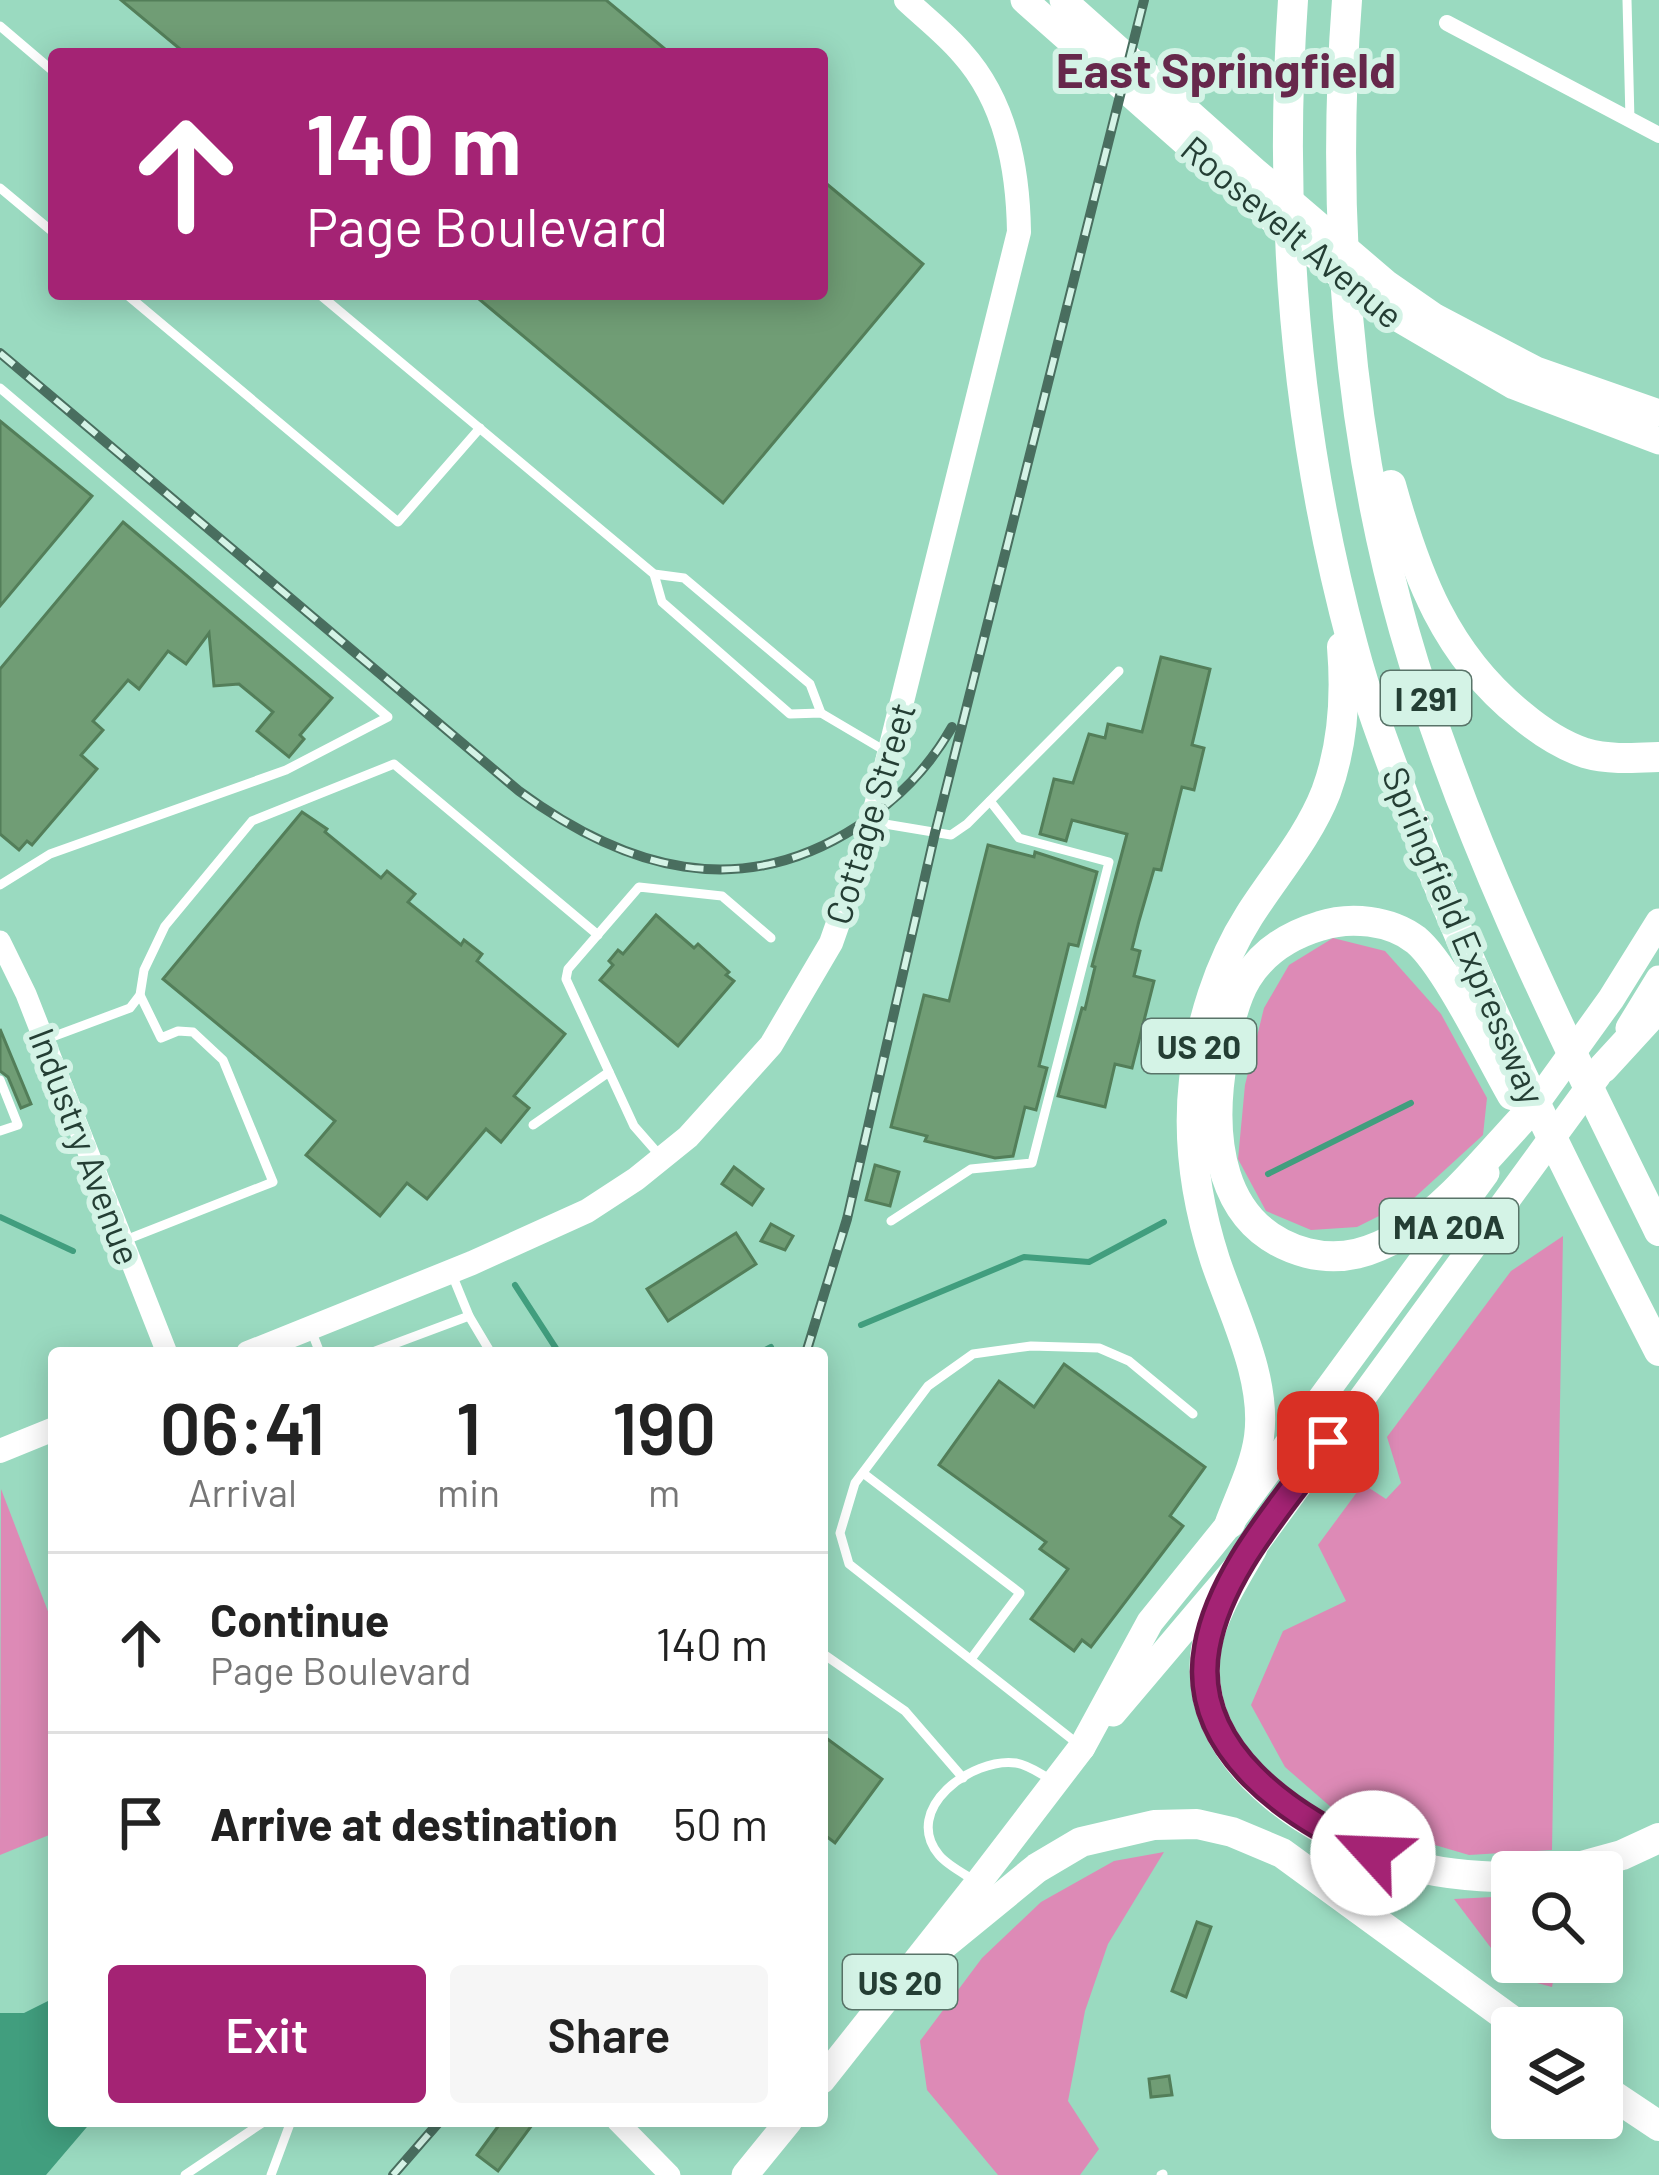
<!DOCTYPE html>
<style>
body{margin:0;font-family:Barlow,sans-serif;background:#f6f6f6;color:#222;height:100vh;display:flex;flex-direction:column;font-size:45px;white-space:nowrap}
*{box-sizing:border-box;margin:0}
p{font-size:39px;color:#767676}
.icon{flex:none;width:66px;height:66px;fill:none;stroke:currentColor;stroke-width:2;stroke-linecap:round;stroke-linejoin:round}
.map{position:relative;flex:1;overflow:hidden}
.details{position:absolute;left:48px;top:1347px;width:780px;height:780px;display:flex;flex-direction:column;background:#fff;border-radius:12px;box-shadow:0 6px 30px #0003}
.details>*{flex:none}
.hud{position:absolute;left:48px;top:48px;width:780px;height:252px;border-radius:12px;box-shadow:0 6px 30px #0003;background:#a42374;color:#fff;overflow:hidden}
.tools{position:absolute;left:1491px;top:1851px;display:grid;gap:24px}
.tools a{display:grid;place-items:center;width:132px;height:132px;border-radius:12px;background:#fff;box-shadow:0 6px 30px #0003;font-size:60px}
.pin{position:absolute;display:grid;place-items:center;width:102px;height:102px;color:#fff;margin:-51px;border-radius:24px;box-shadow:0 6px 18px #0006}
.me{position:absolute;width:132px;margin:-66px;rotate:295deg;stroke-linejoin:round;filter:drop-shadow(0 0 9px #0008)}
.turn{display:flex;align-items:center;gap:42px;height:252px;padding:0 60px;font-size:54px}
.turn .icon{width:156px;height:156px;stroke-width:2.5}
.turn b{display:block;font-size:84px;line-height:102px}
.eta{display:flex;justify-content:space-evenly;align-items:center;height:204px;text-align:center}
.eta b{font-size:72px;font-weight:600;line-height:84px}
.primary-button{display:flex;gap:24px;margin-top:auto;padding:24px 60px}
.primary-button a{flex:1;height:138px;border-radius:12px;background:#a42374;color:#fff;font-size:48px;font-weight:600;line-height:138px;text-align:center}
.primary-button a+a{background:#f6f6f6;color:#222}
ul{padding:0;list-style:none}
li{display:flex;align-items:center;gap:36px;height:180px;padding:0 60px;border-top:3px solid #e0e0e0}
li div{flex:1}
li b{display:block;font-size:45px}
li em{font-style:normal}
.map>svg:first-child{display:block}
.green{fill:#dd8ab6}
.water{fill:#419e7e}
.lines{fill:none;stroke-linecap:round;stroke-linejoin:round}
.stream{stroke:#419e7e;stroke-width:6}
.building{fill:#709d75;stroke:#537e59;stroke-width:3}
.service{stroke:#fff;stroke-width:9}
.minor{stroke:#fff;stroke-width:16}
.tertiary{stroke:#fff;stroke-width:21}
.secondary{stroke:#fff;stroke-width:24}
.primary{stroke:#fff;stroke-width:27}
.trunk{stroke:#fff;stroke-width:27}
.motorway{stroke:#fff;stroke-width:30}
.rail-casing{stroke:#496e5f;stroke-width:10}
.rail{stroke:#d4f3e6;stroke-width:6;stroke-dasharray:18;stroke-linecap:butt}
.route-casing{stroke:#6b174b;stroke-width:30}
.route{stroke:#a42374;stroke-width:21}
.labels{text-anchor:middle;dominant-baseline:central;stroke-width:12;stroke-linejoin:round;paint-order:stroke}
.shield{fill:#d4f3e6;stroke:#597469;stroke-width:3}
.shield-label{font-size:33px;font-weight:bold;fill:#243e34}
.street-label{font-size:36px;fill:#243e34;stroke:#d4f3e6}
.district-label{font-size:48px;font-weight:bold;fill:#66284b;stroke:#d4f3e6}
</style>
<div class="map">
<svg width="1659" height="2175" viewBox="0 0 1659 2175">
<rect width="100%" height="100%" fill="#9adac0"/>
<g class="green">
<polygon points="1333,938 1385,951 1441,1014 1487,1098 1483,1135 1413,1199 1357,1227 1311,1230 1266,1211 1238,1159 1245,1085 1264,1008 1289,965"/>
<polygon points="1563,1236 1552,1850 1469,1855 1394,1833 1332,1808 1285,1767 1251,1705 1283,1631 1346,1601 1318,1545 1363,1484 1386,1499 1401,1483 1387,1437 1511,1271"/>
<polygon points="1,1489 54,1627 54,1833 0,1855"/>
<polygon points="1164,1852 1108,1944 1085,2011 1068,2101 1099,2149 1080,2175 998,2175 927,2090 920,2041 982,1958 1041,1902 1114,1861"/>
<polygon points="1512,1896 1512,1962 1557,1962 1552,1987 1503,1974 1491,1948 1454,1899"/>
</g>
<polygon class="water" points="54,1998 54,2121 92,2121 46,2175 0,2175 0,2013 24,2013"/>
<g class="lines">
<g class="stream">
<polyline points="1268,1174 1411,1103"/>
<polyline points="0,1217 73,1251"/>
<polyline points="515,1285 559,1353"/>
<polyline points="861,1325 1024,1257 1089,1262 1164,1222"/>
<polyline points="759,1353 771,1347"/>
</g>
</g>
<g class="building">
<polygon points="121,0 606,0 671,54 186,54"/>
<polygon points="822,180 923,264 723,503 473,294 822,294"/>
<polygon points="0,421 92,496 0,606"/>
<polygon points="123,522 332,698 300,735 304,739 289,757 257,731 273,712 239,684 214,686 209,633 186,664 168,651 139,689 128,680 93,721 103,730 81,755 97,769 32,845 27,841 19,850 0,834 0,669"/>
<polygon points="1161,657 1210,669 1192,745 1204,748 1194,790 1182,787 1161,870 1154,869 1139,921 1132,949 1140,951 1134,976 1154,981 1132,1068 1115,1064 1105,1107 1058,1096 1082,1008 1085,1009 1095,967 1092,966 1127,834 1072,820 1066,841 1040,834 1054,779 1073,783 1089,734 1105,738 1108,724 1142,732"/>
<polygon points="302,812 327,829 325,832 381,878 387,871 415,894 408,902 461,945 464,940 482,954 477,961 565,1034 514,1096 529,1108 501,1142 486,1129 427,1199 407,1183 380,1216 306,1155 335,1121 163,979"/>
<polygon points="988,845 1034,857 1035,852 1097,872 1078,946 1069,944 1039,1066 1047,1068 1036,1110 1025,1107 1013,1156 995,1158 925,1141 927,1136 891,1127 924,995 949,1001"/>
<polygon points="656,915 694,948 698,944 729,972 726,975 734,981 678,1046 600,980 613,965 609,961 618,950 623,954"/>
<polygon points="0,1029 31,1104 21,1108 8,1077 0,1071"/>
<polygon points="875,1165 899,1172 890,1206 866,1200"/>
<polygon points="734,1167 763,1189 752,1205 722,1184"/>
<polygon points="771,1224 793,1236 785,1250 761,1241"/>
<polygon points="736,1233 756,1264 668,1321 647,1289"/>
<polygon points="1064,1364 1205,1467 1170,1516 1183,1526 1091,1647 1082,1640 1074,1651 1031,1619 1068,1569 1040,1549 1046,1542 939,1465 999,1381 1034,1407"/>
<polygon points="822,1735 882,1779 835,1843 822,1833"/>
<polygon points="1197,1922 1211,1927 1186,1997 1172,1991"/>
<polygon points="1169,2076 1172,2095 1151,2097 1149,2079"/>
<polygon points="502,2121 535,2121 498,2171 477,2155"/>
</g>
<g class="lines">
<g class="service">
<polyline points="1627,0 1630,120"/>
<polyline points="0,26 54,72"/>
<polyline points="0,188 54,233"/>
<polyline points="126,294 398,522 480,428"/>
<polyline points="319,294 654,574 684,578 810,684 821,713"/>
<polyline points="0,388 388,717 286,770 50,854 0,885"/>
<polyline points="654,574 662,602 790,714 821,713 887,752"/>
<polyline points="873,822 951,835 967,824 1119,671"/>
<polyline points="44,1040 130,1008 140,995 144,970 165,926 252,821 394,764 598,935"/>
<polyline points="0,1080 18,1125 0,1131"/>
<polyline points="533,1125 609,1072"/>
<polyline points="662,1158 634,1126 566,979 568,969 639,887 722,896 771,938"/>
<polyline points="891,1221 971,1169 1032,1163 1109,862 1019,838 990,801"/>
<polyline points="123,1241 273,1182 223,1060 193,1032 178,1031 161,1038 140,995"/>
<polyline points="451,1272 469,1316 491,1353"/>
<polyline points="311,1330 320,1353"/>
<polyline points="370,1353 469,1316"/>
<polyline points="863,1473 1020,1593 971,1659"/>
<polyline points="822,1653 905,1711 963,1778"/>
<polyline points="1078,1744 849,1564 840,1533 855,1483 928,1386 973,1354 1031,1346 1099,1348 1129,1361 1193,1414"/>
<path d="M977 1882C965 1874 948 1866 939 1855 901 1809 972 1757 1016 1763 1028 1765 1039 1773 1050 1779"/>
<polyline points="185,2175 265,2121"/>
<polyline points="271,2175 291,2121"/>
<polyline points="1161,2175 1163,2174"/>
</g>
<polyline class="minor" points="1447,23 1659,135"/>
<g class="tertiary">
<polyline points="0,941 26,994 167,1353"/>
<polyline points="617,2121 670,2175"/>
</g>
<g class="secondary">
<path d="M248 1353 472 1263 587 1211 636 1179 688 1137 771 1045 831 943 868 838 1019 232C1018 168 1006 102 962 53 946 34 924 17 906 0"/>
<polyline points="0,1451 54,1429"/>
</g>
<g class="primary">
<polyline points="1024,0 1291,236 1379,307 1514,386 1659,441"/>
<polyline points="1063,0 1255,171 1386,283 1435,317 1536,370 1659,413"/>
<polyline points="1629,1028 1659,979"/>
<polyline points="1526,1117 1611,999 1659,922"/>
<polyline points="1113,1713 1252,1549 1598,1075"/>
<polyline points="1082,1747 1150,1622 1230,1523 1486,1173"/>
<polyline points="822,2080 978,1883"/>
<polyline points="745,2175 789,2121"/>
</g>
<polyline class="trunk" points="978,1883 1082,1747"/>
<g class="motorway">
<path d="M1293 0C1278 217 1296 435 1353 646 1369 707 1393 767 1415 826 1484 1006 1571 1179 1659 1351"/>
<path d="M1347 0C1331 208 1347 429 1404 630 1464 840 1563 1036 1659 1231"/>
<path d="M1391 485C1416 575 1446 655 1521 715 1540 731 1561 745 1585 753 1609 760 1635 758 1659 757"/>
<polyline points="1603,1068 1659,1007"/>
<path d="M1512 1095C1490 1057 1446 965 1416 940 1390 920 1350 916 1320 926 1290 935 1264 951 1247 978 1233 1001 1228 1031 1223 1057 1209 1135 1217 1229 1307 1253 1343 1262 1372 1252 1403 1234 1451 1204 1489 1154 1528 1113"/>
<path d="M1230 1523C1240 1496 1255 1466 1259 1437 1267 1378 1233 1314 1215 1260 1196 1201 1187 1141 1194 1080 1200 1024 1219 963 1249 916 1275 875 1308 838 1326 792 1343 746 1346 695 1342 647"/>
<path d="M1252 1549C1234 1580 1212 1614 1206 1649 1190 1760 1311 1836 1402 1863 1438 1874 1475 1877 1512 1877"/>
<polyline points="1560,1872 1622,1855 1659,1838"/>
<polyline points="905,1976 1037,1868 1081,1842 1154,1825 1197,1824 1232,1832 1282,1853 1522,2028"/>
<polyline points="1602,2088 1659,2126"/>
</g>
<defs>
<g id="rail">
<path d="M0 353 519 791C625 869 740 903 858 826 898 799 928 769 952 727"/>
<polyline points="806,1353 847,1219 935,833 1144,0"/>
<polyline points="393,2175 440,2121"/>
</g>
</defs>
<use href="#rail" class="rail-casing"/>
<use href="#rail" class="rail"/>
</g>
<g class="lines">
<defs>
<path id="route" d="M1328 1442C1284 1503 1220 1572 1207 1647 1188 1750 1293 1818 1373 1853"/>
</defs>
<use href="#route" class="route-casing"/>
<use href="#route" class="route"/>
</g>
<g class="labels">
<g class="shield">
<rect x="1381" y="671" width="90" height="54" rx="9"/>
<rect x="1142" y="1019" width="114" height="54" rx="9"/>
<rect x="1380" y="1199" width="138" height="54" rx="9"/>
<rect x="843" y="1955" width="114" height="54" rx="9"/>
</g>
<g class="shield-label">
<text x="1426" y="698">I 291</text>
<text x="1199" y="1046">US 20</text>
<text x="1449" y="1226">MA 20A</text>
<text x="900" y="1982">US 20</text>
</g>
<g class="street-label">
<text transform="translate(1293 231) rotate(40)">Roosevelt Avenue</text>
<text transform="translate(869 813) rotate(-73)">Cottage Street</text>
<text transform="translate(1465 935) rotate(67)">Springfield Expressway</text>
<text transform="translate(86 1146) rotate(69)">Industry Avenue</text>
</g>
<g class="district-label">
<text x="1226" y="69">East Springfield</text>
</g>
</g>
</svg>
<div class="tools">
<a><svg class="icon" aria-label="search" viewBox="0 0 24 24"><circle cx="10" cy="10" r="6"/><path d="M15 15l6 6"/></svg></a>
<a><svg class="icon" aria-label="layers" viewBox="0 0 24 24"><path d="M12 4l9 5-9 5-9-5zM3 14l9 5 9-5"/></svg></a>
</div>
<div class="pin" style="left:1328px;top:1442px;background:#d93025"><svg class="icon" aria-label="arrive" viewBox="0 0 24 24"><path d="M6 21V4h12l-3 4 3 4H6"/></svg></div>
<svg class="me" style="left:1373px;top:1853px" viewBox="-20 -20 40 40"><circle r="19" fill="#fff"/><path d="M0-13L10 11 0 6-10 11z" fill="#a42374"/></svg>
<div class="hud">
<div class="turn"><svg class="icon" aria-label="ahead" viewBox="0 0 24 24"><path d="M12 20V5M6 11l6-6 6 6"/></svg><div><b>140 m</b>Page Boulevard</div></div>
</div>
<section class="details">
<div class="eta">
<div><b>06:41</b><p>Arrival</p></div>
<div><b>1</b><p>min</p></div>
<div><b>190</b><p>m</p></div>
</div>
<ul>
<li><svg class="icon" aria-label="ahead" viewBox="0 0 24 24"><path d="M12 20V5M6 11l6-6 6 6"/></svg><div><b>Continue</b><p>Page Boulevard</p></div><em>140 m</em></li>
<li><svg class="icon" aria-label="arrive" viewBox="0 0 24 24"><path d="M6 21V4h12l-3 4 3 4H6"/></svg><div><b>Arrive at destination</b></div><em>50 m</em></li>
</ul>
<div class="primary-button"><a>Exit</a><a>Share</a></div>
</section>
</div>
